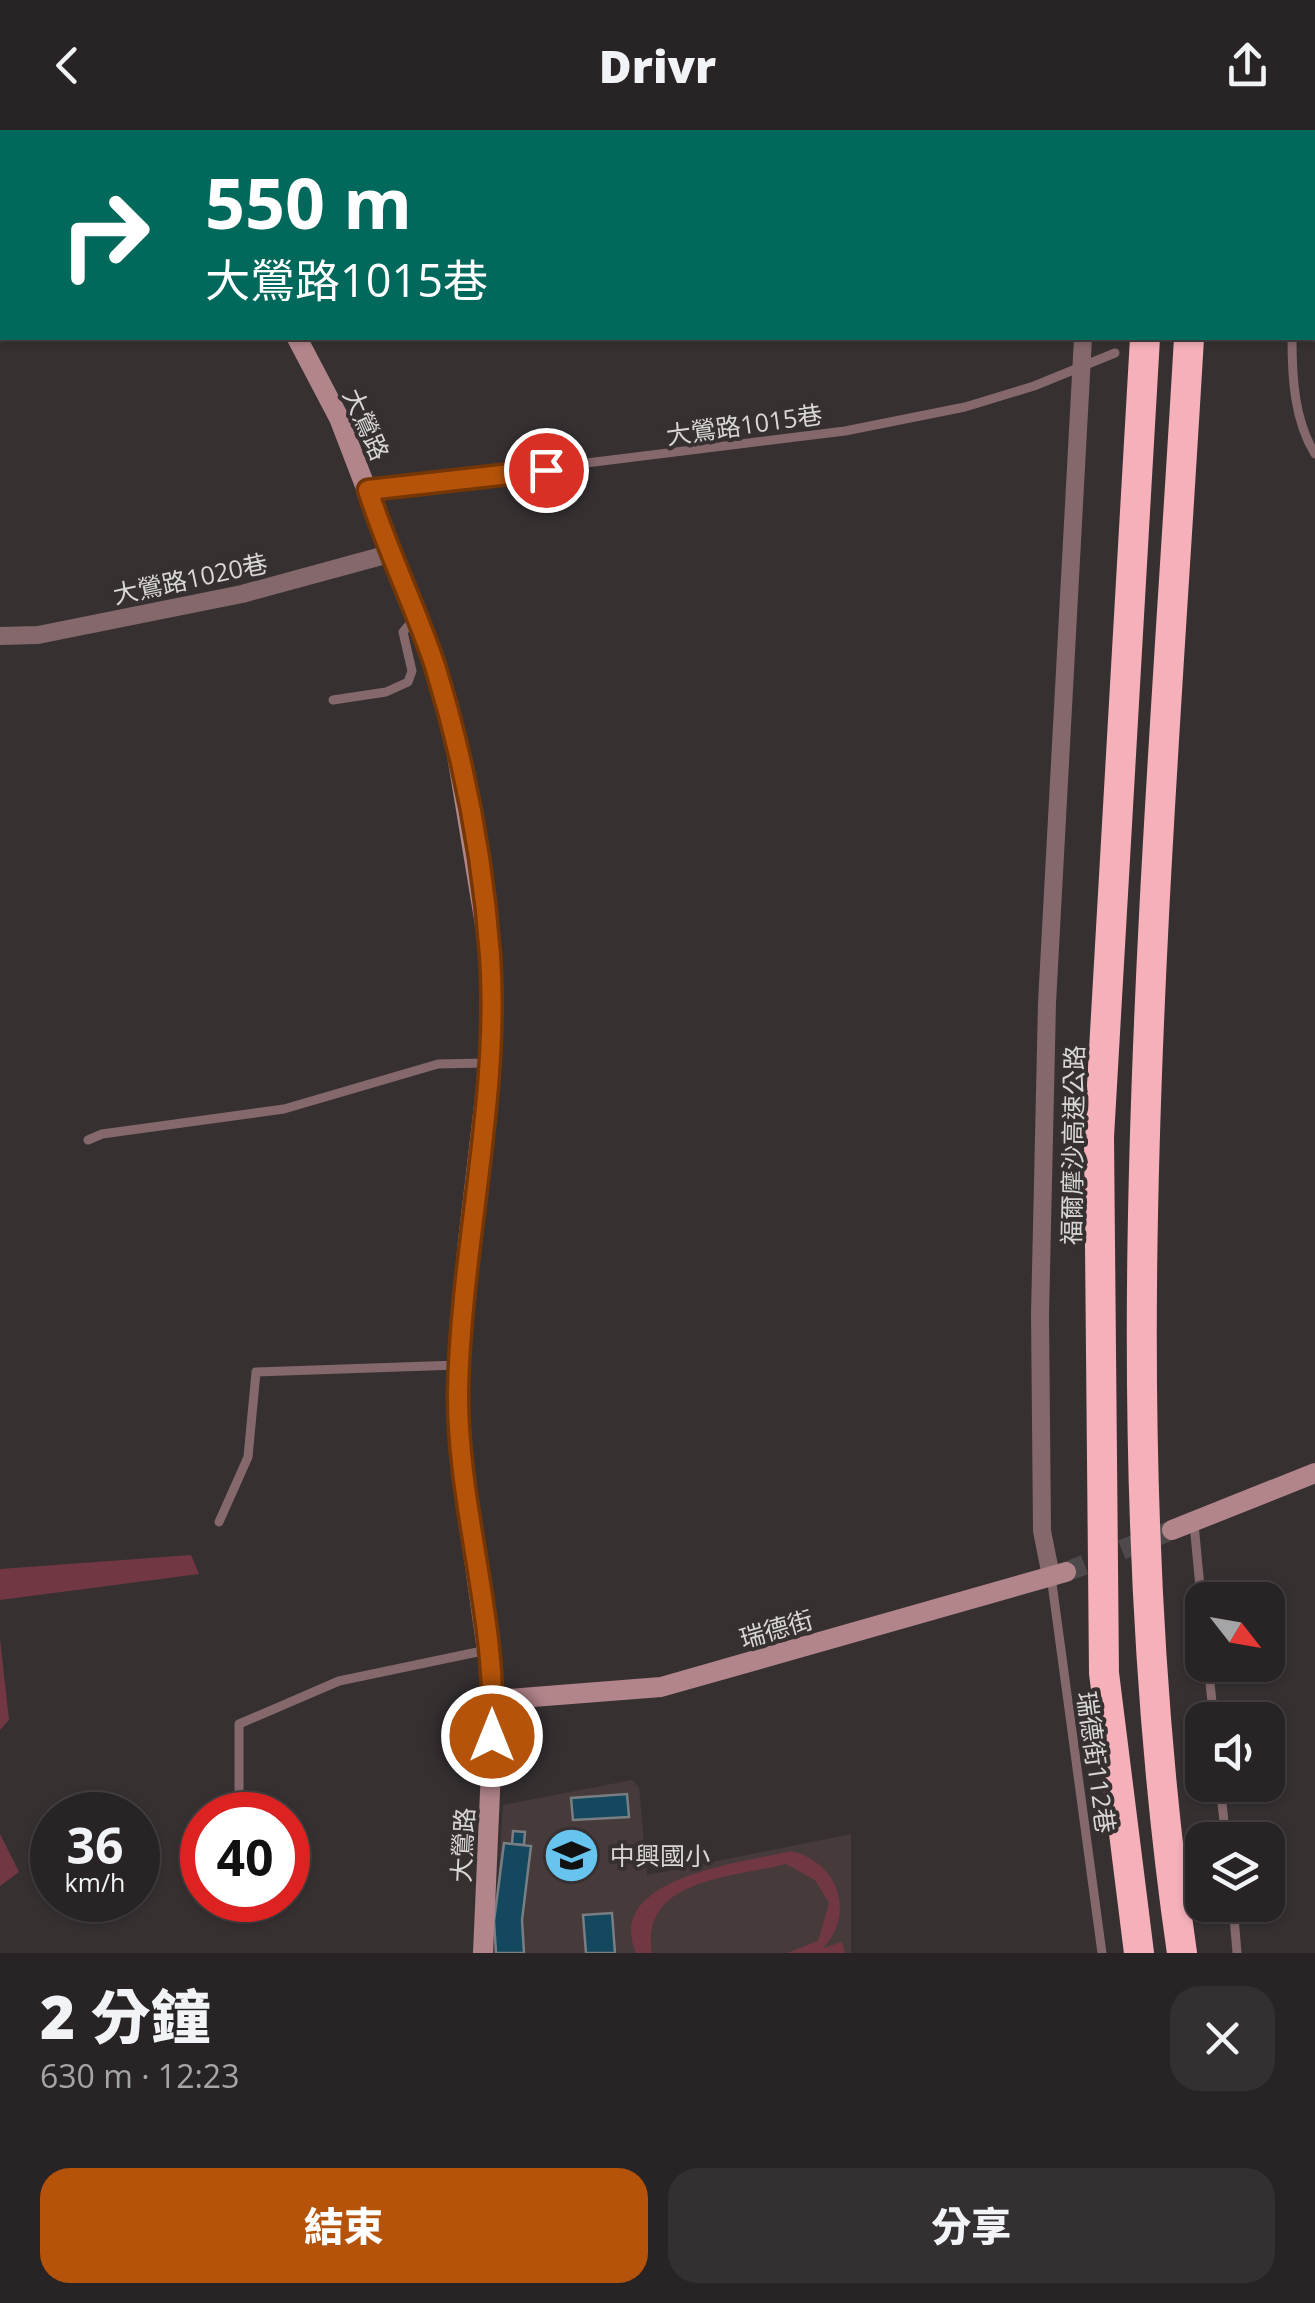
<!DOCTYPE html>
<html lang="zh-TW">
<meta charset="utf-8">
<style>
body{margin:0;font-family:"Open Sans","Noto Sans TC",sans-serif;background:#343032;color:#f1f3f6;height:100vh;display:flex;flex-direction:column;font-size:38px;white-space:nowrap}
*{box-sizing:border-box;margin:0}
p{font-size:32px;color:#a5a4a7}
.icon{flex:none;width:55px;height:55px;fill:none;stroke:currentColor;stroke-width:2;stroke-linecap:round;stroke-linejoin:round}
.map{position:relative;height:1823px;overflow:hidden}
.drawer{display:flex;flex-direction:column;background:#282425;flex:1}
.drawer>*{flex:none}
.guide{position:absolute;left:0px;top:0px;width:1315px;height:210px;box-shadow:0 2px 8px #0004,0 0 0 2px #444142;background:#00695c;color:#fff;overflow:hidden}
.needle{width:65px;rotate:121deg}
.buttons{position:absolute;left:1185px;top:1452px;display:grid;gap:20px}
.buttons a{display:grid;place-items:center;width:100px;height:100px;border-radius:20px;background:#282425;box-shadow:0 2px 8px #0004,0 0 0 2px #444142;font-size:50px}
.speed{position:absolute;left:30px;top:1662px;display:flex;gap:20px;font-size:50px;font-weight:700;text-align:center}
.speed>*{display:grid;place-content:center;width:130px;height:130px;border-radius:50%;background:#282425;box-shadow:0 2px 8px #0004,0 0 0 2px #444142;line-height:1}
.speed small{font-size:25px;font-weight:400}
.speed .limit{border:15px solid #d22;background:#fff;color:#111}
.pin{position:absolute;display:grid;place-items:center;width:85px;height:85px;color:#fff;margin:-42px;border:5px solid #fff;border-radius:50%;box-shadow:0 2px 10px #0007}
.me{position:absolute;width:110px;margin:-55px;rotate:0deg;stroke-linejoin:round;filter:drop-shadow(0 0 8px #0008)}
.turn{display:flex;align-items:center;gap:35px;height:210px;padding:0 40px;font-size:45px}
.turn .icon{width:130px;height:130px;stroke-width:2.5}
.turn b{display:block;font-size:70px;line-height:85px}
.round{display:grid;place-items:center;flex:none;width:105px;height:105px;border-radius:30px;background:#343032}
.overview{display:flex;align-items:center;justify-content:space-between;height:170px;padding:0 40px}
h1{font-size:60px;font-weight:800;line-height:75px}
.cta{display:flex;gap:20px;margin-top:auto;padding:20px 40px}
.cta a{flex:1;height:115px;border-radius:30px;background:#b45309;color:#fff;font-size:40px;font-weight:800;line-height:115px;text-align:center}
.cta a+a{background:#343032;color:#f1f3f6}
header{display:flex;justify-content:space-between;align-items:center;height:130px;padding:0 40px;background:#282425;font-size:45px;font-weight:800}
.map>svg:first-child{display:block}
.built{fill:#463a3b}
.green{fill:#713843}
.building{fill:#13485e;stroke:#787e81;stroke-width:2.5}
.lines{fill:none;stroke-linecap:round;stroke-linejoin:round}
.secondary-tunnel{stroke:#4e494a;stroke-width:20;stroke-dasharray:20 10;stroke-linecap:butt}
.path{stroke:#7d7879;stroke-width:2.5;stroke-dasharray:8 8;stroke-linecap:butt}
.lane{stroke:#84686b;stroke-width:9}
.street{stroke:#84686b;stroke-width:18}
.secondary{stroke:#b2858b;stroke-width:20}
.highway{stroke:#f5b0ba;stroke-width:30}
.route-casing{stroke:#753606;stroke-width:25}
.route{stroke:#b45309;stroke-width:18}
.labels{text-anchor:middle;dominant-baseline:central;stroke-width:8;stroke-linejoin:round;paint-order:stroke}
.street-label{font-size:25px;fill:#d9d6d6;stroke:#363031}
.poi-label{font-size:25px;fill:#d9d6d6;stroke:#363031;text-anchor:start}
</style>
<header><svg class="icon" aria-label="back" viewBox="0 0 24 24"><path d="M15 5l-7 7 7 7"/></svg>Drivr<svg class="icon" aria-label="share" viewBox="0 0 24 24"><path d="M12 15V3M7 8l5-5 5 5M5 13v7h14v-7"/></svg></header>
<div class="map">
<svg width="1315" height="1823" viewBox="0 0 1315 1823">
<rect width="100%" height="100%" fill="#363031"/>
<polygon class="built" points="632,1650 639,1657 647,1745 851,1704 851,1823 493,1823 503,1675"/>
<g class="green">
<polygon points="0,0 88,0 2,2 0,179"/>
<polygon points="191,1425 199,1444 0,1470 0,1439"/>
<polygon points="0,1509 9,1590 0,1600"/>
<polygon points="0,1704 19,1742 0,1756"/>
<path d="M791 1721C838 1732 856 1783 823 1818L842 1812 845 1823H787L818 1811 829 1773 815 1750 786 1734C730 1748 640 1749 652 1823H636C603 1746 745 1733 791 1721Z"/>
</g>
<g class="building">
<polygon points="627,1664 629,1687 573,1690 571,1668"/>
<polygon points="513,1701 525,1702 524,1715 512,1714"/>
<polygon points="504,1713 531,1716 522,1790 524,1823 496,1823 494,1791"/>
<polygon points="612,1783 615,1823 586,1823 583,1785"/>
</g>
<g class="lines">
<polyline class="secondary-tunnel" points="1066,1442 1172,1400"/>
<polyline class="path" points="467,2 475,0"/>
<g class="lane">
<polyline points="1270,0 1270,2"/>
<path d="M1292 208C1292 247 1294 290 1315 324"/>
<polyline points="368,360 845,301 965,277 1034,256 1115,223"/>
<polyline points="333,570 386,562 408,552 412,541 403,502 415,488"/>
<polyline points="88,1010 102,1004 284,979 438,934 486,933"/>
<polyline points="219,1392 248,1327 256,1242 458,1235"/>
<polyline points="1194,1394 1202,1478"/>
<polyline points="1051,1446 1102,1823"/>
<polyline points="1208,1535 1214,1590"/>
<polyline points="1220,1655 1226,1710"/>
<polyline points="239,1680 239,1594 339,1551 487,1520"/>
<polyline points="1233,1775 1237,1823"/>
</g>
<g class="street">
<polyline points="1094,2 1094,0"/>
<polyline points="0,506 38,505 242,464 389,424"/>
<polyline points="1051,1446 1042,1401 1040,1185 1047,873 1083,208"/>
</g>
<g class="secondary">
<polyline points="199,0 200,2"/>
<polyline points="297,208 339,288 435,538 453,601 490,825 489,933 467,1120 458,1260 462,1344 494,1570 483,1823"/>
<polyline points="1172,1400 1315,1343"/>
<polyline points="494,1570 661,1557 1066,1442"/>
</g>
<g class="highway">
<polyline points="1156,2 1156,0"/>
<polyline points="1198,2 1198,0"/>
<polyline points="1139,1823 1104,1543 1099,1007 1145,208"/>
<path d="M1182 1823C1104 1288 1158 744 1189 208"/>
</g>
</g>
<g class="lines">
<defs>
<path id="route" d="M492 1606C498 1490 457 1377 458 1261 461 1116 500 968 490 825 483 729 463 627 435 536 415 476 387 420 368 360L546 340"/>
</defs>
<use href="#route" class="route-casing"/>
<use href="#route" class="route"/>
</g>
<defs>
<symbol id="school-disc" viewBox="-11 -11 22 22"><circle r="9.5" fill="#66c4ef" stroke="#363031"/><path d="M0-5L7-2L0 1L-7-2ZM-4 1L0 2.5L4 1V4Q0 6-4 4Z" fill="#111"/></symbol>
</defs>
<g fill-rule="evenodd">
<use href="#school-disc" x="540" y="1694" width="63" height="63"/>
</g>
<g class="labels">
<g class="street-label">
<text transform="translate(367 294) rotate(66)">大鶯路</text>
<text transform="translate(744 294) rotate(-8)">大鶯路1015巷</text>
<text transform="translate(190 448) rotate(-12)">大鶯路1020巷</text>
<text transform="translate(1072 1015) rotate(-89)">福爾摩沙高速公路</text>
<text transform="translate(776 1498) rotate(-16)">瑞德街</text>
<text transform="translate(1097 1632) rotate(82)">瑞德街112巷</text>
<text transform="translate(462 1715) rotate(-87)">大鶯路</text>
</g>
<g class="poi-label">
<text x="610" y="1725">中興國小</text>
</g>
</g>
</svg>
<div class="buttons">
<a><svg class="needle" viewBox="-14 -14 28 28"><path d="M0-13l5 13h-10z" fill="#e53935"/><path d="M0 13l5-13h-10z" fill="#a5a4a7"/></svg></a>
<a><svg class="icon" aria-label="sound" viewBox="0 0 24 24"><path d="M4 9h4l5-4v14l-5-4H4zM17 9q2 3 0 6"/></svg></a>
<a><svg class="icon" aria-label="layers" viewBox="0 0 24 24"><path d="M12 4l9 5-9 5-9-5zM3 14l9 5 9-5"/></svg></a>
</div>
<div class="speed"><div>36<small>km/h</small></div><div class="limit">40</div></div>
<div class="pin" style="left:546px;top:340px;background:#d93025"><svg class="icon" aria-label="arrive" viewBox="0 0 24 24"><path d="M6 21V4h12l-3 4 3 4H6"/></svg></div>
<svg class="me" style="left:492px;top:1606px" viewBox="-20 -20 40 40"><circle r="17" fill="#b45309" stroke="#fff" stroke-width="3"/><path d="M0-11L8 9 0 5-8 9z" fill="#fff"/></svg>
<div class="guide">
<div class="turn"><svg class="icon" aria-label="right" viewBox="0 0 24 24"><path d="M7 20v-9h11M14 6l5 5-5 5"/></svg><div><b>550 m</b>大鶯路1015巷</div></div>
</div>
</div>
<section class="drawer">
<div class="overview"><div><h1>2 分鐘</h1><p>630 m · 12:23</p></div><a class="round"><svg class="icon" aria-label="close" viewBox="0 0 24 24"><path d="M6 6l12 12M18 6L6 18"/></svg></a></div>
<div class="cta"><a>結束</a><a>分享</a></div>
</section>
